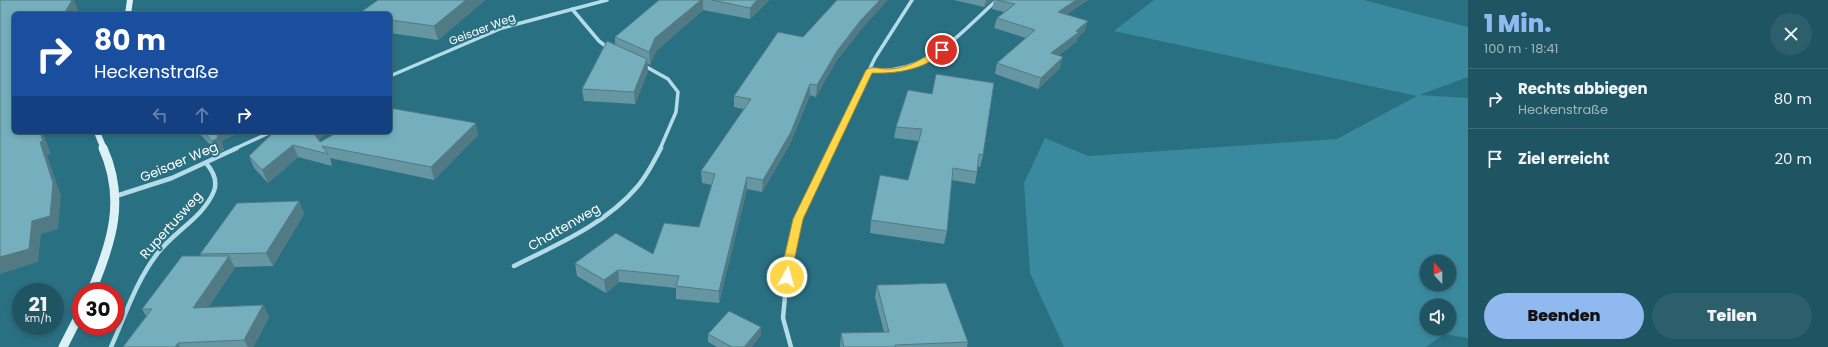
<!DOCTYPE html>
<html lang="de">
<meta charset="utf-8">
<style>
body{margin:0;font-family:Poppins,sans-serif;background:#2c5e6b;color:#f1f3f6;height:100vh;display:flex;flex-direction:column;font-size:15px;white-space:nowrap}
*{box-sizing:border-box;margin:0}
p{font-size:13px;color:#a1b7be}
.icon{flex:none;width:22px;height:22px;fill:none;stroke:currentColor;stroke-width:2;stroke-linecap:round;stroke-linejoin:round}
.map{position:relative;flex:1;overflow:hidden}
.drawer{display:flex;flex-direction:column;background:#1f5462;width:360px}
.drawer>*{flex:none}
.hud{position:absolute;left:12px;top:12px;width:380px;height:122px;border-radius:6px;box-shadow:0 2px 6px #0003,0 0 0 1px #3c6a77;background:#1a4fa0;color:#fff;overflow:hidden}
.needle{width:26px;rotate:339deg}
.tools{position:absolute;left:1420px;top:255px;display:grid;gap:8px}
.tools a{display:grid;place-items:center;width:36px;height:36px;border-radius:50%;background:#1f5462;box-shadow:0 2px 6px #0003,0 0 0 1px #3c6a77;font-size:20px}
.speed{position:absolute;left:12px;top:283px;display:flex;gap:8px;font-size:20px;font-weight:700;text-align:center}
.speed>*{display:grid;place-content:center;width:52px;height:52px;border-radius:50%;background:#1f5462;box-shadow:0 2px 6px #0003,0 0 0 1px #3c6a77;line-height:1}
.speed small{font-size:10px;font-weight:400}
.speed .limit{border:6px solid #d22;background:#fff;color:#111}
.pin{position:absolute;display:grid;place-items:center;width:34px;height:34px;color:#fff;margin:-17px;border:2px solid #fff;border-radius:50%;box-shadow:0 1px 4px #0007}
.me{position:absolute;width:44px;margin:-22px;rotate:7deg;stroke-linejoin:round;filter:drop-shadow(0 0 3px #0008)}
.turn{display:flex;align-items:center;gap:14px;height:84px;padding:0 16px;font-size:18px}
.turn .icon{width:52px;height:52px;stroke-width:2.5}
.turn b{display:block;font-size:28px;line-height:34px}
.lanes{display:flex;align-items:center;height:38px;padding:0 16px;background:#0003;justify-content:center;gap:20px;direction:ltr}
.lanes .off{opacity:.35}
.round{display:grid;place-items:center;flex:none;width:42px;height:42px;border-radius:21px;background:#2c5e6b}
.headline{display:flex;align-items:center;justify-content:space-between;height:68px;padding:0 16px}
h1{font-size:24px;font-weight:800;line-height:30px;color:#90b9f0}
.primary-button{display:flex;gap:8px;margin-top:auto;padding:8px 16px}
.primary-button a{flex:1;height:46px;border-radius:24px;background:#90b9f0;color:#111;font-size:16px;font-weight:800;line-height:46px;text-align:center}
.primary-button a+a{background:#2c5e6b;color:#f1f3f6}
ul{padding:0;list-style:none}
li{display:flex;align-items:center;gap:12px;height:60px;padding:0 16px;border-top:1px solid #3c6a77}
li div{flex:1}
li b{display:block;font-size:15px}
li em{font-style:normal}
main{display:flex;flex:1;min-height:0}
.map>svg:first-child{display:block}
.green{fill:#3a8a9f;fill-rule:evenodd}
.lines{fill:none;stroke-linecap:round;stroke-linejoin:round}
.street-far1{stroke:#b3dce7;stroke-width:3.5}
.street{stroke:#b3dce7;stroke-width:4.5}
.secondary-far1{stroke:#dcf1f6;stroke-width:6}
.secondary{stroke:#dcf1f6;stroke-width:9}
.wall{fill:#6596a2}
.shaded-wall{fill:#527a84}
.building{fill:#75aebc;stroke:#527a84}
.route{fill:#ffd54a;stroke:#a68a30}
.labels{text-anchor:middle;dominant-baseline:central;stroke-width:4;stroke-linejoin:round;paint-order:stroke}
.far-street-label{font-size:11px;fill:#fff;stroke:#297083}
.street-label{font-size:13px;fill:#fff;stroke:#297083}
</style>
<main>
<div class="map">
<svg width="1468" height="347" viewBox="0 0 1468 347">
<rect width="100%" height="100%" fill="#297083"/>
<path class="green" d="M1154 0H1363L1468 27V77L1419 95 1468 98V338L1444 334 1426 347H1064L1030 273 1024 183 1045 138 1088 156 1337 139 1417 96 1114 31ZM1427 262H1449V284H1427ZM1427 306H1449V328H1427Z"/>
<g class="lines">
<g class="street-far1">
<polyline points="572,9 599,41 608,48"/>
<polyline points="643,65 668,79 678,92 676,112 660,149"/>
<path d="M870 70C927 75 958 35 997 0"/>
<polyline points="390,76 502,28 607,0"/>
<polyline points="234,149 271,132"/>
<polyline points="831,149 875,58 912,0"/>
</g>
<g class="street">
<polyline points="116,196 172,178 237,148"/>
<path d="M514 266C556 245 606 224 637 187 647 176 654 161 661 148"/>
<path d="M111 347C125 316 136 281 157 254 174 231 203 218 214 191 218 180 213 171 206 163"/>
<polyline points="791,347 783,318 788,263 798,219 832,148"/>
</g>
<g class="secondary-far1">
<polyline points="128,14 130,0"/>
<polyline points="97,132 104,149"/>
</g>
<g class="secondary">
<path d="M91 292C112 243 126 199 103 148"/>
<polyline points="63,347 81,312"/>
</g>
</g>
<g class="wall">
<polygon points="485,0 438,40 390,33 390,14"/>
<polygon points="659,0 769,0 750,19 703,10 656,51 650,65 647,63 648,71 635,104 584,101 582,89 615,45 615,37"/>
<polygon points="954,0 992,0 984,7"/>
<polygon points="994,0 1088,0 1067,14 1085,31 1077,38 1076,42 1059,55 1060,68 1038,89 995,74 997,63 1026,38 994,28 997,18 1004,12 992,9"/>
<polygon points="860,31 836,61 816,97 810,95 790,144 762,192 747,189 719,303 676,299 676,288 619,282 606,293 577,276 575,263 653,254 699,227 712,185 702,183 701,171 744,109 734,107 734,96 803,37"/>
<polygon points="908,90 983,155 980,167 978,167 975,184 951,180 947,231 944,244 870,233 871,220 908,180 919,141 894,138 896,127"/>
<polygon points="198,132 241,132 221,141 224,150 218,153"/>
<polygon points="274,132 328,132 318,140 320,142 478,135 434,180 330,158 332,166 298,157 268,183 254,168 249,156"/>
<polygon points="299,201 304,214 273,266 234,267 235,268 208,307 263,305 269,317 253,347 123,347 146,316 142,309 201,256 200,254"/>
<polygon points="877,285 968,342 967,347 840,347 841,333 884,332 875,297"/>
<polygon points="761,327 761,335 751,347 717,347 708,342 708,334"/>
</g>
<g class="shaded-wall">
<polygon points="72,0 74,0 78,9 76,14 64,14"/>
<polygon points="466,0 485,0 438,40 434,26"/>
<polygon points="701,0 703,0 703,10 656,51 650,65 649,52 655,38"/>
<polygon points="757,0 769,0 750,19 750,8"/>
<polygon points="880,0 888,0 860,31 836,61 816,97 817,85 837,51 861,20"/>
<polygon points="986,0 992,0 984,7"/>
<polygon points="1076,0 1088,0 1056,22 1058,12"/>
<polygon points="1088,21 1085,31 1077,38 1076,42 1048,64 1051,53 1076,31"/>
<polygon points="1063,57 1060,68 1038,89 1041,78"/>
<polygon points="647,59 648,71 635,104 634,92"/>
<polygon points="810,84 810,95 790,144 762,192 763,180"/>
<polygon points="476,123 478,135 434,180 431,167"/>
<polygon points="40,132 43,132 51,154 47,155 61,196 58,229 41,234 38,262 0,274 0,257"/>
<polygon points="217,132 241,132 221,141 224,150 218,153 212,141"/>
<polygon points="312,132 328,132 316,142"/>
<polygon points="293,145 298,157 268,183 262,170"/>
<polygon points="747,177 747,189 719,303 719,291"/>
<polygon points="299,201 304,214 273,266 266,253"/>
<polygon points="229,256 235,268 200,320 193,308"/>
<polygon points="618,270 619,282 606,293 604,280"/>
<polygon points="263,305 269,317 253,347 248,347 244,340"/>
<polygon points="761,327 761,335 751,347 744,347"/>
<polygon points="178,343 180,347 175,347"/>
</g>
<g class="building">
<polygon points="0,0 72,0 64,14 14,14 14,132 40,132 43,141 40,142 53,183 50,216 32,221 29,249 0,257"/>
<polygon points="378,0 466,0 434,26 390,20 390,14 358,14"/>
<polygon points="659,0 701,0 655,38 649,52 615,37"/>
<polygon points="712,0 757,0 750,8"/>
<polygon points="837,0 880,0 861,20 837,51 817,85 810,84 791,132 763,180 747,177 719,291 676,286 679,276 618,270 604,280 575,263 616,233 653,254 664,223 699,227 715,174 701,171 751,99 734,96 778,32 803,37"/>
<polygon points="997,0 1076,0 1058,12 1088,21 1076,31 1079,32 1051,53 1063,57 1041,78 997,63 1035,30 997,18 1015,4"/>
<polygon points="607,41 647,59 634,92 582,89"/>
<polygon points="936,74 994,83 983,155 979,154 977,172 953,168 947,231 871,220 880,175 908,180 922,129 896,127 908,90 932,94"/>
<polygon points="390,108 476,123 431,167 322,146 328,154 293,145 262,170 249,156 274,132 313,132 320,142 338,132 390,132"/>
<polygon points="204,132 217,132 218,138 212,141"/>
<polygon points="299,201 266,253 200,254 237,203"/>
<polygon points="182,256 229,256 193,308 263,305 244,340 178,343 175,347 123,347 152,309 142,309"/>
<polygon points="946,283 968,342 895,345 895,347 844,347 841,333 889,332 877,285"/>
<polygon points="729,311 761,327 744,347 732,347 708,334"/>
</g>
<path class="route" d="M939 48 945 50C927 69 898 74 872 73L803 219 790 280H783L781 277 783 263 793 219 866 70C872 65 883 70 890 69 909 68 924 58 939 48Z"/>
<g class="labels">
<g class="far-street-label">
<text transform="translate(482 29) rotate(-21)">Geisaer Weg</text>
</g>
<g class="street-label">
<text transform="translate(179 162) rotate(-23)">Geisaer Weg</text>
<text transform="translate(171 225) rotate(-48)">Rupertusweg</text>
<text transform="translate(564 227) rotate(-30)">Chattenweg</text>
</g>
</g>
</svg>
<div class="tools">
<a><svg class="needle" viewBox="-14 -14 28 28"><path d="M0-13l5 13h-10z" fill="#e53935"/><path d="M0 13l5-13h-10z" fill="#a1b7be"/></svg></a>
<a><svg class="icon" aria-label="sound" viewBox="0 0 24 24"><path d="M4 9h4l5-4v14l-5-4H4zM17 9q2 3 0 6"/></svg></a>
</div>
<div class="speed"><div>21<small>km/h</small></div><div class="limit">30</div></div>
<div class="pin" style="left:942px;top:50px;background:#d93025"><svg class="icon" aria-label="arrive" viewBox="0 0 24 24"><path d="M6 21V4h12l-3 4 3 4H6"/></svg></div>
<svg class="me" style="left:787px;top:277px" viewBox="-20 -20 40 40"><circle r="17" fill="#ffd54a" stroke="#fff" stroke-width="3"/><path d="M0-11L8 9 0 5-8 9z" fill="#fff"/></svg>
<div class="hud">
<div class="turn"><svg class="icon" aria-label="right" viewBox="0 0 24 24"><path d="M7 20v-9h11M14 6l5 5-5 5"/></svg><div><b>80 m</b>Heckenstraße</div></div>
<div class="lanes"><svg class="icon off" aria-label="left" viewBox="0 0 24 24"><path d="M17 20v-9H6M10 6l-5 5 5 5"/></svg><svg class="icon off" aria-label="ahead" viewBox="0 0 24 24"><path d="M12 20V5M6 11l6-6 6 6"/></svg><svg class="icon" aria-label="right" viewBox="0 0 24 24"><path d="M7 20v-9h11M14 6l5 5-5 5"/></svg></div>
</div>
</div>
<section class="drawer">
<div class="headline"><div><h1>1 Min.</h1><p>100 m · 18:41</p></div><a class="round"><svg class="icon" aria-label="close" viewBox="0 0 24 24"><path d="M6 6l12 12M18 6L6 18"/></svg></a></div>
<ul>
<li><svg class="icon" aria-label="right" viewBox="0 0 24 24"><path d="M7 20v-9h11M14 6l5 5-5 5"/></svg><div><b>Rechts abbiegen</b><p>Heckenstraße</p></div><em>80 m</em></li>
<li><svg class="icon" aria-label="arrive" viewBox="0 0 24 24"><path d="M6 21V4h12l-3 4 3 4H6"/></svg><div><b>Ziel erreicht</b></div><em>20 m</em></li>
</ul>
<div class="primary-button"><a>Beenden</a><a>Teilen</a></div>
</section>
</main>
